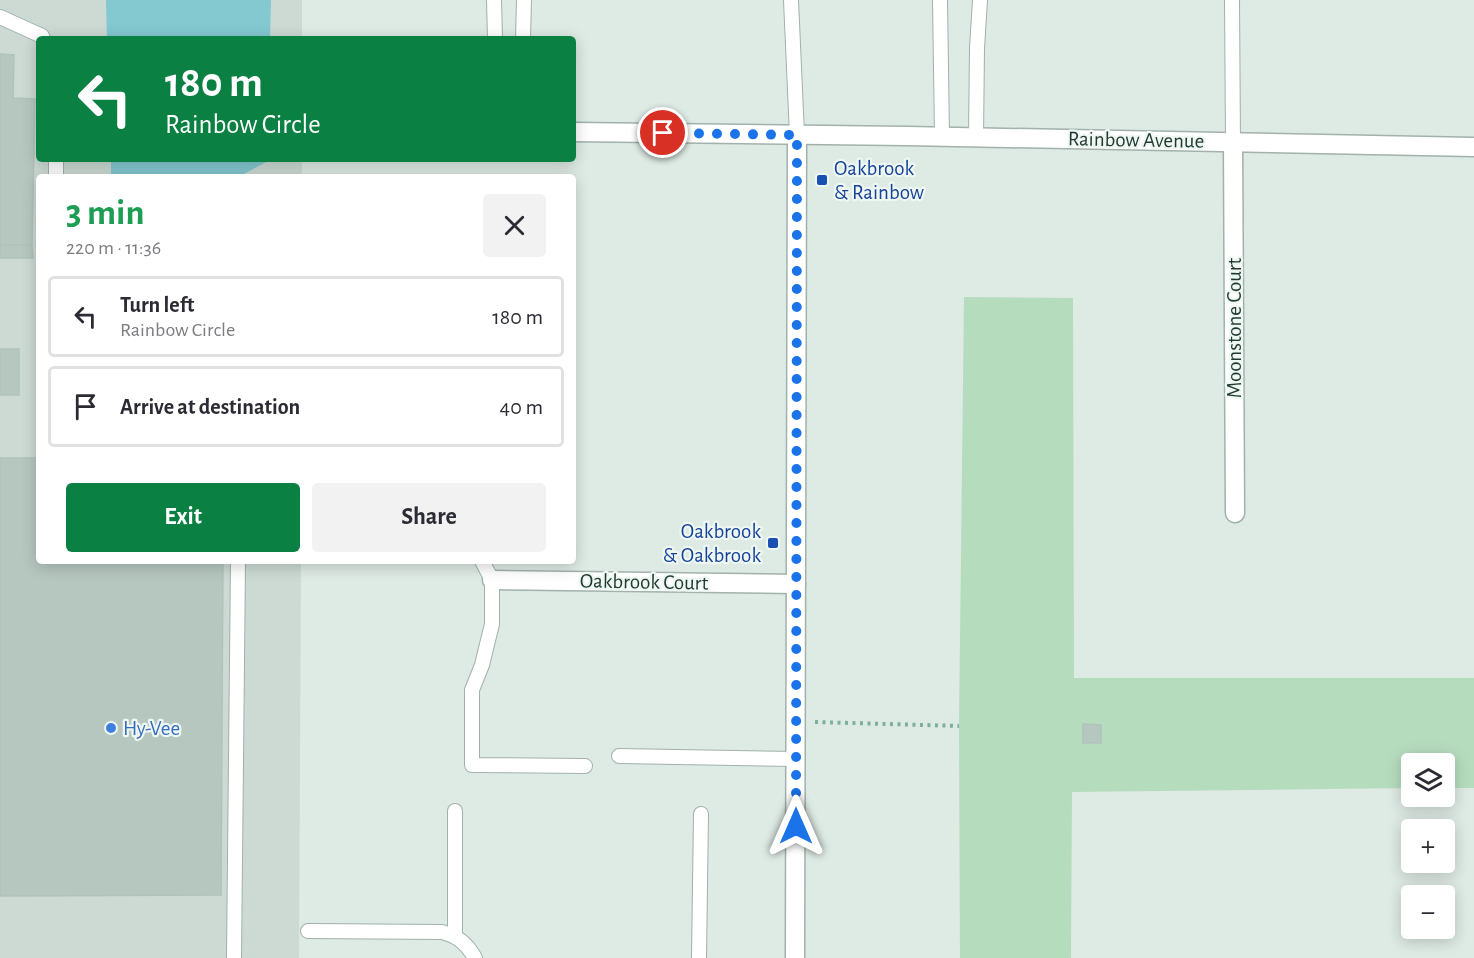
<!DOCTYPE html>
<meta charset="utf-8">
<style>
body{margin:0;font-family:"Alegreya Sans",sans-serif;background:#f2f2f3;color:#2b2b33;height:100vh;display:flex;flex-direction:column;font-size:22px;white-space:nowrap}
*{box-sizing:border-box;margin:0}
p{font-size:20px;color:#7c7c81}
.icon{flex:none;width:33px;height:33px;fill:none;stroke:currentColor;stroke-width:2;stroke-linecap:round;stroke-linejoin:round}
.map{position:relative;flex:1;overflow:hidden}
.details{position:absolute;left:36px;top:174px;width:540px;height:390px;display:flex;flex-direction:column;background:#fff;border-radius:6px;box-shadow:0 3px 15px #0003}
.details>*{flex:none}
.guide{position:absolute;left:36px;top:36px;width:540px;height:126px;border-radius:6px;box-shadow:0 3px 15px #0003;background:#0b8043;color:#fff;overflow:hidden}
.buttons{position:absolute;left:1401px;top:753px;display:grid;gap:12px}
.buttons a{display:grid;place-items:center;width:54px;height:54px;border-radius:6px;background:#fff;box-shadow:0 3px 15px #0003;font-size:30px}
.pin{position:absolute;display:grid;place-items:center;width:51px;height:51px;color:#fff;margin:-26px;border:3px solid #fff;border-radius:50%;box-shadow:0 2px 6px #0007}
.me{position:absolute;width:66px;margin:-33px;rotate:0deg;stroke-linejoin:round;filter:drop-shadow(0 0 4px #0008)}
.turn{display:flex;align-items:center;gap:21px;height:126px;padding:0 30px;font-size:27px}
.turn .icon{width:78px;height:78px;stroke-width:2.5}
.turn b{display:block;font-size:42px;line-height:51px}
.round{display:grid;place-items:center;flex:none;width:63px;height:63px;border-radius:6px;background:#f2f2f3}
.head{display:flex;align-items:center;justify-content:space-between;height:102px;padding:0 30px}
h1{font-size:36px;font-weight:700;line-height:45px;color:#1e9e55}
.action{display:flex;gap:12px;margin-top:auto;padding:12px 30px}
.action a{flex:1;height:69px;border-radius:6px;background:#0b8043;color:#fff;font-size:24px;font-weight:700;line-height:69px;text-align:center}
.action a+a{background:#f2f2f3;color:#2b2b33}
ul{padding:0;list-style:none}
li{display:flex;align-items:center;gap:18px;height:81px;margin:0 12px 9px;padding:0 18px;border:3px solid #e1e1e2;border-radius:6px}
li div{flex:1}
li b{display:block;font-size:22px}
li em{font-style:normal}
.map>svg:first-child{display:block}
.built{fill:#ccdad3}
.green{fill:#b6dcbe}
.water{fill:#84c8d0}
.building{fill:#b6c7c0;stroke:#b0c3bb;stroke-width:1.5}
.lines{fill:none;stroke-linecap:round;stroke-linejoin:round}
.service-casing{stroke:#a1b1ab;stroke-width:16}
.minor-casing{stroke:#a1b1ab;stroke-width:21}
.path{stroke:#7eae9d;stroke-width:4;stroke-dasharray:3 4.5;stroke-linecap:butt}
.service{stroke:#fff;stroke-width:14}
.minor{stroke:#fff;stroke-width:18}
.route{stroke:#1a73e8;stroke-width:10;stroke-dasharray:0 18}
.transit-dot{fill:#1a4fb4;stroke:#eef7f2;stroke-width:2}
.shop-dot{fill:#3f7fe0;stroke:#eef7f2;stroke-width:2}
.labels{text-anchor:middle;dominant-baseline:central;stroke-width:4.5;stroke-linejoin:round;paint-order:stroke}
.street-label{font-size:21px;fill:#1f3931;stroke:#eef7f2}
.transit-label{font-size:21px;fill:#164399;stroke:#eef7f2;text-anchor:start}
.shop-label{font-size:21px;fill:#366cbe;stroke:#eef7f2;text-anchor:start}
</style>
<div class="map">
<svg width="1474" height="958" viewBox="0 0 1474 958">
<rect width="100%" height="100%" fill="#deeae4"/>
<polygon class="built" points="0,0 302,0 302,39 39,39 39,159 302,159 302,177 39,177 39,561 301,561 299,958 0,958"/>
<polygon class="green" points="964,297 1073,298 1074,678 1474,678 1474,788 1445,788 1444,764 1412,764 1411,788 1072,792 1071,958 960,958 959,726"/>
<g class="water">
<polygon points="106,0 271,0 270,39 107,39"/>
<polygon points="111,159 268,159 268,161 238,177 111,177"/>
</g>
<g class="building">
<polygon points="0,54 14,55 13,98 35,99 32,245 0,245"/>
<polygon points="0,245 32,245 33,258 0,258"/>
<rect x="0" y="349" width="19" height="46"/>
<polygon points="0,458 39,458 39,561 223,561 221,895 0,896"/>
<polygon points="1083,724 1101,725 1101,743 1083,743"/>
</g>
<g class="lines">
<defs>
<g id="service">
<polyline points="494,0 495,39"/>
<polyline points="791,0 797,135"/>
<polyline points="940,0 942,136"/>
<polyline points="1232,0 1233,142"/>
<polyline points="0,17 42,36 43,39"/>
<polyline points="523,39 524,0"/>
<polyline points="976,137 977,48 980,0"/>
<polyline points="56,159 56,177"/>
<polyline points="482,561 492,580 492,624 482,665 472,690 472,765 585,766"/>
<polyline points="619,756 796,759"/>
<polyline points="455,811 455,935"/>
<path d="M308 931 442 932C458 936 467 944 475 958"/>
<polyline points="234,958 238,561"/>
<polyline points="699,958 701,814"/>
</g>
<g id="minor">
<polyline points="573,132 907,136 1474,147"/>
<polyline points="1233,142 1235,513"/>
<polyline points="492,580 796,584"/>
<polyline points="795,958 797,135"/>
</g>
</defs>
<use href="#service" class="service-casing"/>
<use href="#minor" class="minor-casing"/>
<polyline class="path" points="815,722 959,726"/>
<use href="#service" class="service"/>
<use href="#minor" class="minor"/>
</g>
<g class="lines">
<polyline class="route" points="663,133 797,135 796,826"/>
</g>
<g class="transit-dot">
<rect x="816" y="174" width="12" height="12" rx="3"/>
<rect x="767" y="537" width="12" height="12" rx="3"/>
</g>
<circle class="shop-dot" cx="111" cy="728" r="6"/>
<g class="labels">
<g class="street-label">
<text transform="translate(1136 140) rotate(1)">Rainbow Avenue</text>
<text transform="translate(1234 328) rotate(-90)">Moonstone Court</text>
<text transform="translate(644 582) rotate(1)">Oakbrook Court</text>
</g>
<g class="transit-label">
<text x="834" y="168">Oakbrook<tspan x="834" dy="24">&amp; Rainbow</tspan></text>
<text x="761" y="531" text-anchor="end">Oakbrook<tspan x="761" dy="24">&amp; Oakbrook</tspan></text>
</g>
<g class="shop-label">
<text x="123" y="728">Hy-Vee</text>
</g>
</g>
</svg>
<div class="buttons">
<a><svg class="icon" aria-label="layers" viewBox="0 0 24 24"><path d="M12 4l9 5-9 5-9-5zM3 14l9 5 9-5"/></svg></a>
<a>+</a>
<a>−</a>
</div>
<div class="pin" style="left:663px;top:133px;background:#d93025"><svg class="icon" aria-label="arrive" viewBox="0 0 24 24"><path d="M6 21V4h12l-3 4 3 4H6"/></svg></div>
<svg class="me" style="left:796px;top:826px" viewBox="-20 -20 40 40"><path d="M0-17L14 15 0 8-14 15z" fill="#1a73e8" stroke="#fff" stroke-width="4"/></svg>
<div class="guide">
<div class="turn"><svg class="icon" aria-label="left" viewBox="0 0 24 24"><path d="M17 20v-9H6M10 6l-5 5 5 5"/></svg><div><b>180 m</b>Rainbow Circle</div></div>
</div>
<section class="details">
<div class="head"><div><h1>3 min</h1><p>220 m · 11:36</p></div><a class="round"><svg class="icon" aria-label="close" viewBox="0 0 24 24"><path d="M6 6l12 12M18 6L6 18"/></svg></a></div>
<ul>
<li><svg class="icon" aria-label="left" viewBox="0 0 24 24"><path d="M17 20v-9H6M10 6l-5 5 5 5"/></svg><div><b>Turn left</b><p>Rainbow Circle</p></div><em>180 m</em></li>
<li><svg class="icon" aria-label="arrive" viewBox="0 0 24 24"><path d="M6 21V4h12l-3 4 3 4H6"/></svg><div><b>Arrive at destination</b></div><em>40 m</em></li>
</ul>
<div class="action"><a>Exit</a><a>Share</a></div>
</section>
</div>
